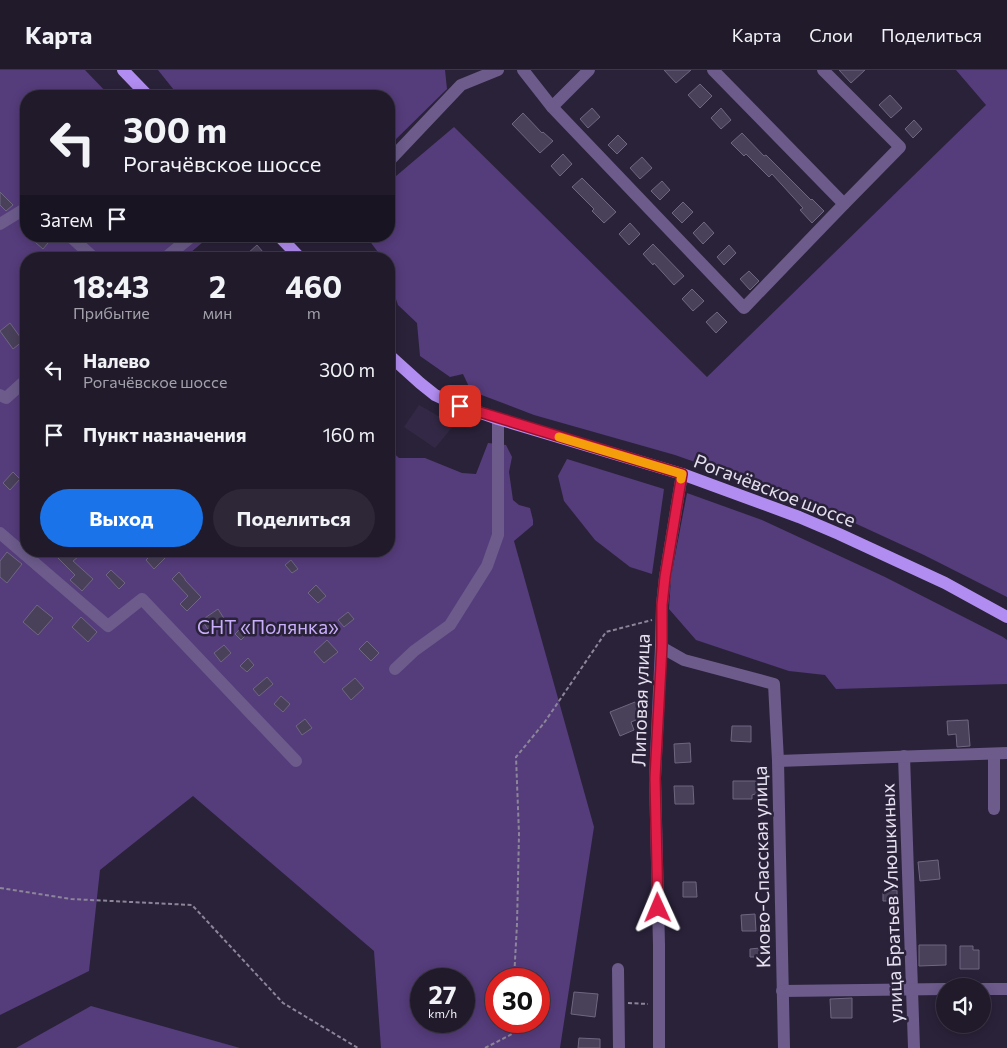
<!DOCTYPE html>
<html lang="ru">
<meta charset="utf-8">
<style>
body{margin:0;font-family:Commissioner,sans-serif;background:#2d2737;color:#f1f3f6;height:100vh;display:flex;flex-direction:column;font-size:19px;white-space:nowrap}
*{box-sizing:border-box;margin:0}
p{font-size:16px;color:#a2a1a9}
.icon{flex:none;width:28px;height:28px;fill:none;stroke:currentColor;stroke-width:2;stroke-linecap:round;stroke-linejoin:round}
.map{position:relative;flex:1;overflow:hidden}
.details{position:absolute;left:20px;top:182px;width:375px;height:305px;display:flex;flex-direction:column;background:#201a2b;border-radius:20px;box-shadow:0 2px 12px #0003,0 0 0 1px #3d3847}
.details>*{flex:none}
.top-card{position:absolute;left:20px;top:20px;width:375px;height:152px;border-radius:20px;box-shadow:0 2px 12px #0003,0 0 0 1px #3d3847;background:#201a2b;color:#f1f3f6;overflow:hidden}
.fabs{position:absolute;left:936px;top:908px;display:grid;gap:10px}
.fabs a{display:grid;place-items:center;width:55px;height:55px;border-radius:50%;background:#201a2b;box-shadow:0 2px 12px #0003,0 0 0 1px #3d3847;font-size:25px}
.speed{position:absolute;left:410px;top:898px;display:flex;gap:10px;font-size:25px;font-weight:700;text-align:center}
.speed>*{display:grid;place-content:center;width:65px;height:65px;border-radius:50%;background:#201a2b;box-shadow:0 2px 12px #0003,0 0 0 1px #3d3847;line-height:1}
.speed small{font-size:12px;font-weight:400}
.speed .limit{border:8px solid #d22;background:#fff;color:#111}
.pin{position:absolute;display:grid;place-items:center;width:42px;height:42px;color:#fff;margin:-21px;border-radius:10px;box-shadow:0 2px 8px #0006}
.me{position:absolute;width:55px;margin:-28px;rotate:359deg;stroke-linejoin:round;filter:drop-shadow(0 0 4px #0008)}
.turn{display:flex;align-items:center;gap:18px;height:105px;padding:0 20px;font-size:22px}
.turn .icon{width:65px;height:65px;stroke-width:2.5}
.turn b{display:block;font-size:35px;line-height:42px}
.then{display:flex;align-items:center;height:48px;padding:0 20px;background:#0003;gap:10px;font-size:19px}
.eta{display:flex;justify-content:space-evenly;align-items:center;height:85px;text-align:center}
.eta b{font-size:30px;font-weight:700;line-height:35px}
.action{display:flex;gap:10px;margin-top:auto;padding:10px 20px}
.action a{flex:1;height:58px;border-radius:30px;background:#1a73e8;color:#fff;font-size:20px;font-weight:700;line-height:58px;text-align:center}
.action a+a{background:#2d2737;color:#f1f3f6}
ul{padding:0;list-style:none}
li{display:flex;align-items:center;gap:15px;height:65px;padding:0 20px}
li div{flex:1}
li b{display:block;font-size:19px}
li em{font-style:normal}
header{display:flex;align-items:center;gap:30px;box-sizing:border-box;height:70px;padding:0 25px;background:#201a2b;border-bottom:1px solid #3d3847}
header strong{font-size:24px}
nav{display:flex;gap:28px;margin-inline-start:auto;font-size:18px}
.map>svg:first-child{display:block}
.built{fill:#332946}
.green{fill:#553c7b;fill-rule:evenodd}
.building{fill:#494059;stroke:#6f6781}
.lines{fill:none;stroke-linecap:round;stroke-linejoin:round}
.path{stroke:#8c8699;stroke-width:2;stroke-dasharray:4 2.5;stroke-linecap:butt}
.minor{stroke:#6c5b8b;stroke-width:12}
.major{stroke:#b28df1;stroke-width:12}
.route-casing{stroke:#92132f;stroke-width:12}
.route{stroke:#e11d48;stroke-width:9}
.slow{stroke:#f59e0b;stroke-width:9}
.labels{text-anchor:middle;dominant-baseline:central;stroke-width:5;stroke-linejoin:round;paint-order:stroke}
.street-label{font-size:19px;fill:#e5e0ef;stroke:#2a2239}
.park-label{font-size:19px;fill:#c9aefc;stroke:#2a2239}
</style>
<header>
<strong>Карта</strong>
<nav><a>Карта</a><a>Слои</a><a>Поделиться</a></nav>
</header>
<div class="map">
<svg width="1007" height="978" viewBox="0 0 1007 978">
<rect width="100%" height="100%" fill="#2a2239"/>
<polygon class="built" points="419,335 454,355 435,378 404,357"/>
<g class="green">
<path d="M0 0H85L110 26H26V166H210L183 189H26V481H389V379L399 388H425L462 403 476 404 488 373 506 375 512 387 509 402 513 430 519 435 530 438 533 450V455L514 471 594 757 560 978H381L374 881 193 726 100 800 89 901 0 945ZM421 909H464V951H421ZM496 909H539V951H496Z"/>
<polygon points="158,0 445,0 447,19 389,76 389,26 183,26 174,20"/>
<polygon points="956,0 1007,0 1007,527 924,485 811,433 675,385 534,345 471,321 463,304 450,307 420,286 417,253 398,235 389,209 389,189 383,189 366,166 389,166 389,112 454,57 707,307 986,35"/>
<polygon points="567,389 664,419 652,504 630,497 595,470 564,431 558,406"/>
<polygon points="687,423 762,450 885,507 1003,567 1007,570 1007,614 836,619 825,605 789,601 696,570 669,539 671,507"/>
<polygon points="91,936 240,978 16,978"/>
</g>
<g class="building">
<polygon points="664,0 691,0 676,13"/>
<polygon points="839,0 865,0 851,13"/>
<polygon points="700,14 712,26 700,38 688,25"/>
<polygon points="890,25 902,38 891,48 879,35"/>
<polygon points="592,38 600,47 588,58 580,49"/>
<polygon points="721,38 731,50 721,59 711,48"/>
<polygon points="523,43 542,63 543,62 553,71 540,83 512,54"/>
<polygon points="914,50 922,59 913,68 905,59"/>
<polygon points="742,63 764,86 766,85 811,130 812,129 824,141 812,153 800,140 803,138 772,104 769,107 746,84 744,86 731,73"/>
<polygon points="618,65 627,74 617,84 608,75"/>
<polygon points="563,84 572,94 560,106 551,96"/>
<polygon points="642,87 652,98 640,109 630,98"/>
<polygon points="582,108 616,142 604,153 592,141 594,139 572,117"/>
<polygon points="662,111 670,120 660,130 651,121"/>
<polygon points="0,122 13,135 6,141 0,135"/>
<polygon points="683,132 693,142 682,153 672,143"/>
<polygon points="704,152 714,163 703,174 693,163"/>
<polygon points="630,153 640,164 629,175 619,164"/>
<polygon points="28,166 40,166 48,173 43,179"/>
<polygon points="653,174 684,206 674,215 654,193 653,195 643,184"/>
<polygon points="257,175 269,189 251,189 247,184"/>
<polygon points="729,175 736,183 724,195 717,187"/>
<polygon points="749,201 759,211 750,220 740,209"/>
<polygon points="692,219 704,231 693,241 682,229"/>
<polygon points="717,242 727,252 716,263 706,252"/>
<polygon points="10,253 23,271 13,279 0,261"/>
<polygon points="13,402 20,409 10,420 3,413"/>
<polygon points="64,481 72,481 78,487 73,491 93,509 82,521 70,510 75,505 58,488"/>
<polygon points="155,481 163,481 167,486 154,499 146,490"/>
<polygon points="7,482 22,494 7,513 0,507 0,491"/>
<polygon points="291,490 298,499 292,503 285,495"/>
<polygon points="111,500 125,513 119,519 106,505"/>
<polygon points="179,502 185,509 185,510 201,527 187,541 180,534 188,526 172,509"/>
<polygon points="316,515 326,526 318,533 308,523"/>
<polygon points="37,535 53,548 38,565 23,552"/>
<polygon points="218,539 225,550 209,561 202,550"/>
<polygon points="348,542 354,549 344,557 338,550"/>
<polygon points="81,547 97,562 88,572 72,557"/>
<polygon points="241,558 247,564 241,570 235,564"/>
<polygon points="327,570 338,582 324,593 314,582"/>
<polygon points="367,571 379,583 371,591 359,579"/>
<polygon points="224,575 231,583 221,592 214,583"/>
<polygon points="248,588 254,595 247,602 240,596"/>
<polygon points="267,607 273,614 259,626 253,619"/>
<polygon points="355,608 364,618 351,630 342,619"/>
<polygon points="281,626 290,634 283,642 274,634"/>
<polygon points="635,632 641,648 631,652 634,660 620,666 610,642"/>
<polygon points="305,649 312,658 302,665 296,656"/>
<polygon points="968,650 970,676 957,677 956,664 948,665 947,651"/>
<polygon points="732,656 751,656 751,672 731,671"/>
<polygon points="690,673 691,692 675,693 674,674"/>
<polygon points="733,711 758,711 758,723 752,725 752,729 733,729"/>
<polygon points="674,716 693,716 694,734 675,734"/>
<polygon points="938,790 940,809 920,811 918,792"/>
<polygon points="683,812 696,812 697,827 683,827"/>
<polygon points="897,820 897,831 883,831 883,821"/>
<polygon points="755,844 756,861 742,861 741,845"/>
<polygon points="919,875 946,875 946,895 919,896"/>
<polygon points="960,876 973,876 973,880 979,880 979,899 960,899"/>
<polygon points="760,878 760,887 750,887 750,879"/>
<polygon points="574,922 598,924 595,947 571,944"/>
<polygon points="852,928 852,948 831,948 830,929"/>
<polygon points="579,968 600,969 600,978 578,978"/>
</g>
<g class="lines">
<g class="path">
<polyline points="0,818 71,829 192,835 283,933 358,978"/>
<polyline points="514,909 517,854 519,764 516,687 544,653 606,562 652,550"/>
<polyline points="628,933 648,934"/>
<polyline points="485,978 512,964 512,951"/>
</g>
<g class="minor">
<polyline points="523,0 552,37 744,238 844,134 900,77 823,0"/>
<polyline points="713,0 844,134"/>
<polyline points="552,37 589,0"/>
<polyline points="389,91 461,15 498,0"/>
<polyline points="0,154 26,138"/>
<polyline points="70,166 95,189"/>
<polyline points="164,189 192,166"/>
<polyline points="0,325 6,328 26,310"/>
<polyline points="0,463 108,556 142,529 296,691"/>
<polyline points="661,577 684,590 774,614 778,691 784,978"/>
<polyline points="395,599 414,581 450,555 487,496 498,465 498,349"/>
<polyline points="994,684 994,739"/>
<polyline points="904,686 914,978"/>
<polyline points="778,691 1007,683"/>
<polyline points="618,899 619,978"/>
<polyline points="982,919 1007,919"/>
<polyline points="782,921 945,919"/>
<polyline points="659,978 659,875 655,708 661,577 662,535 665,507 682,404"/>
</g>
<g class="major">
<polyline points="123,0 148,26"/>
<polyline points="279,166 301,189"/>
<polyline points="389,285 420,313 435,325 450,332 498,349 682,404 799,447 839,464 945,513 1007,547"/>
</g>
</g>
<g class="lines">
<defs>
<polyline id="route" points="460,336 682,404 665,507 662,535 662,576 655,708 658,838"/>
</defs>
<use href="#route" class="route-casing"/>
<use href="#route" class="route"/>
<polyline class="slow" points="559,367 682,404 681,409"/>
</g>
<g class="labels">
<g class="street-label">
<text transform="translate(775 420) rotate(21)">Рогачёвское шоссе</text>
<text transform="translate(640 630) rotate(-88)">Липовая улица</text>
<text transform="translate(761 797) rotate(-91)">Киово-Спасская улица</text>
<text transform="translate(891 833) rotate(-92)">улица Братьев Улюшкиных</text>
</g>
<g class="park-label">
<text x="268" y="556">СНТ «Полянка»</text>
</g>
</g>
</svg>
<div class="fabs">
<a><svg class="icon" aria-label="sound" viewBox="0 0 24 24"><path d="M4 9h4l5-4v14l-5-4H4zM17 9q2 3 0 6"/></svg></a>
</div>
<div class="speed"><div>27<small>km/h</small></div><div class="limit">30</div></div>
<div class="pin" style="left:460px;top:336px;background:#d93025"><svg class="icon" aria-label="arrive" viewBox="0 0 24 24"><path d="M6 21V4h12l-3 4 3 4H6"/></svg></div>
<svg class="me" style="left:658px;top:838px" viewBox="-20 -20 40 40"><path d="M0-17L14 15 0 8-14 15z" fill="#e11d48" stroke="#fff" stroke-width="4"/></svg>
<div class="top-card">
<div class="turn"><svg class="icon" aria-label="left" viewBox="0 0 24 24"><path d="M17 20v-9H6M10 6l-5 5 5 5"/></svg><div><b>300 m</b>Рогачёвское шоссе</div></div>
<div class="then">Затем<svg class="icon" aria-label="arrive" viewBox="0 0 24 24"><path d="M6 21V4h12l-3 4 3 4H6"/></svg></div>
</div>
<section class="details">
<div class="eta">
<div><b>18:43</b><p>Прибытие</p></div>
<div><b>2</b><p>мин</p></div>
<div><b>460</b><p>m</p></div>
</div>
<ul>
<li><svg class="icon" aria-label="left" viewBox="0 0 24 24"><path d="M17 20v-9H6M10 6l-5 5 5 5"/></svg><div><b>Налево</b><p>Рогачёвское шоссе</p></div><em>300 m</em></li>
<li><svg class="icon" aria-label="arrive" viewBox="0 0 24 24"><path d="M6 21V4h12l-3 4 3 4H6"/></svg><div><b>Пункт назначения</b></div><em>160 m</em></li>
</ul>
<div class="action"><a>Выход</a><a>Поделиться</a></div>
</section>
</div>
